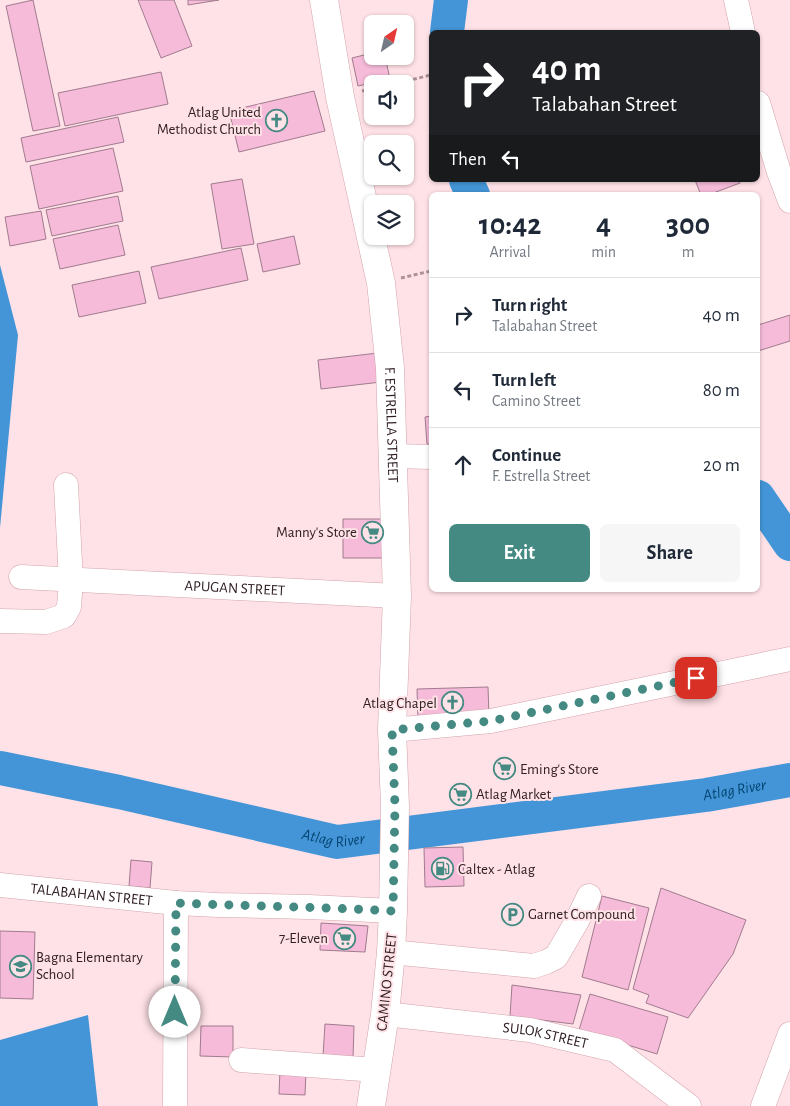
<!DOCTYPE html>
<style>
body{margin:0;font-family:"Alegreya Sans",sans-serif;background:#f6f6f7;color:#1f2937;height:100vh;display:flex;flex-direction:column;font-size:19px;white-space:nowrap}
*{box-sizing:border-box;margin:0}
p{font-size:16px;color:#747a83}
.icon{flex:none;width:28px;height:28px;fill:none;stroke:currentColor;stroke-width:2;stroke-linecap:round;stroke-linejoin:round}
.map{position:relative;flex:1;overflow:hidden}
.sheet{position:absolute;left:429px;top:192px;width:331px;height:400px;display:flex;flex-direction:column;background:#fff;border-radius:8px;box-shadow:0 1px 4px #0004}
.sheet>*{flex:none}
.top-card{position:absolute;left:429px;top:30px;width:331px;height:152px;border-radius:8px;box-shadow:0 1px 4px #0004;background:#202124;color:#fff;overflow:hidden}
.needle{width:32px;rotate:34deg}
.buttons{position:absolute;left:364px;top:15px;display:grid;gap:10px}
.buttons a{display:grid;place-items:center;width:50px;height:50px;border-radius:8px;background:#fff;box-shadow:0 1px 4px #0004;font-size:25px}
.pin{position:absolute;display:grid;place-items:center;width:42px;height:42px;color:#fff;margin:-21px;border-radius:10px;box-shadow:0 2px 8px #0006}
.me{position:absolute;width:55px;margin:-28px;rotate:0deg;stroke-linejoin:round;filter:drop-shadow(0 0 4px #0008)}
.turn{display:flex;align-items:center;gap:18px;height:105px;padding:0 20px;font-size:22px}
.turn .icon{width:65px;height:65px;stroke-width:2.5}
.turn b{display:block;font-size:35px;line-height:42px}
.then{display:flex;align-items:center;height:48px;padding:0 20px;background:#0003;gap:10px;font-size:19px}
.eta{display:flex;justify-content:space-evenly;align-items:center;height:85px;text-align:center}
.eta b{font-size:30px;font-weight:700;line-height:35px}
.cta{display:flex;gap:10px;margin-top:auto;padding:10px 20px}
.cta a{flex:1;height:58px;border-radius:8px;background:#448a83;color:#fff;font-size:20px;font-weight:700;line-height:58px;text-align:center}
.cta a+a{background:#f6f6f7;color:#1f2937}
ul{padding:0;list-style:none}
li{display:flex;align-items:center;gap:15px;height:75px;padding:0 20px;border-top:1px solid #e0e1e3}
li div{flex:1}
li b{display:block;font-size:19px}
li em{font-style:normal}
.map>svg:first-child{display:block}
.water{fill:#4395d7}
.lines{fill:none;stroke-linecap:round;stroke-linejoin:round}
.river{stroke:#4395d7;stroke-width:34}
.building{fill:#f5bbd9;stroke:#a17b8e}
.minor-casing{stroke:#d2a4ac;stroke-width:25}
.major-casing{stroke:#d2a4ac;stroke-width:29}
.path{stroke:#aa9296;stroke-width:3;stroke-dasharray:4 2.5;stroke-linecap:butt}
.minor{stroke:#fff;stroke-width:24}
.major{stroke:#fff;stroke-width:28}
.route{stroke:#448a83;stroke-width:9;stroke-dasharray:0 16.2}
.labels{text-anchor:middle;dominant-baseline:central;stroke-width:4;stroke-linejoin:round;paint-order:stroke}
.poi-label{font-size:15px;fill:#312023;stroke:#ffe2e7;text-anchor:start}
.street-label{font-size:15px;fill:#312023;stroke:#ffe2e7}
.water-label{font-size:16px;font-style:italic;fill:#044470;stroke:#ffe2e7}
</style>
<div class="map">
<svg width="790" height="1106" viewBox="0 0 790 1106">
<rect width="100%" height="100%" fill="#ffe2e7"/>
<g class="water">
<polygon points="0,265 18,335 0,528"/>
<polygon points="88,1015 98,1106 0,1106 0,1040"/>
</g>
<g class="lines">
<g class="river">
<polyline points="447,32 451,0"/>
<polyline points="466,180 473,195"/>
<polyline points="758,497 790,544"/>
<path id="s1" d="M0 768 119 792 337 842 706 795 790 780"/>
</g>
</g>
<g class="building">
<polygon points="33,0 60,126 33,131 6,6"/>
<polygon points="138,0 174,0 192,46 161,58"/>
<polygon points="188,0 219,0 188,5"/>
<polygon points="372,53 372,56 385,56 390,79 358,86 352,58"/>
<polygon points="161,72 168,104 65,126 58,93"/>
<polygon points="314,91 325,131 239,152 229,111"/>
<polygon points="118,117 124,142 26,162 21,138"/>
<polygon points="113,148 123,191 39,209 30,166"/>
<polygon points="242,179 254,244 222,249 211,184"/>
<polygon points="695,180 739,180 740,183 708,195 701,195"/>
<polygon points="118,196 123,221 52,236 46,210"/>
<polygon points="41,211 46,239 10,246 5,217"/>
<polygon points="118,225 125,255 60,269 53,239"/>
<polygon points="294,236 300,264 263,272 257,244"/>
<polygon points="241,248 248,280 159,299 151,267"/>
<polygon points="139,271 146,303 79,317 72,285"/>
<polygon points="790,315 790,341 758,351 758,325"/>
<polygon points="378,353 381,382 321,389 318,360"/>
<polygon points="431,416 431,444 427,444 425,417"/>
<polygon points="343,519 387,519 386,558 343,558"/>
<polygon points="488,687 489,716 418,719 417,689"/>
<polygon points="463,847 464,886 425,887 424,848"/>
<polygon points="131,860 152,862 150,888 129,886"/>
<polygon points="661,888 746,920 733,954 688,1018 646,1003 649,995 633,989"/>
<polygon points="602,896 649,908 628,990 582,977"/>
<polygon points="321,923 368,926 365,952 320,950"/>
<polygon points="0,931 35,932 33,999 0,998"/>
<polygon points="512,985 581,995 573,1024 510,1016"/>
<polygon points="590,994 668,1017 657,1054 579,1030"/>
<polygon points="325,1024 354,1026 353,1058 323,1056"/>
<polygon points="201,1026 233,1026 233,1057 200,1056"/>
<polygon points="280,1070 306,1071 305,1095 279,1094"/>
</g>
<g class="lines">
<defs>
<g id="minor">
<polyline points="736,0 743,32"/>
<polyline points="758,103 779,172 790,201"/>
<polyline points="393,456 431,457"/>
<path id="s2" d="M21 577 397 596"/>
<polyline points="0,621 46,622 64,616 69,607 71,581 66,485"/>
<polyline points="392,730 491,721 790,659"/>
<path id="s3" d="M0 885 176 903 218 905 309 907 393 911"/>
<polyline points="391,952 534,966 546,962 556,957 577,921 589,896"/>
<path id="s4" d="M385 1014 530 1030 615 1050 689 1106"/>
<polyline points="241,1060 376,1070"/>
<polyline points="175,1106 176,903"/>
<polyline points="763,1106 790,1034"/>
</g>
<g id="major">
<path id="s5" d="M324 0 340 97 381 283 390 368 397 596 392 730 395 806 393 911 391 952 385 1014 371 1106"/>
</g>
</defs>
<use href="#minor" class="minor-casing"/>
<use href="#major" class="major-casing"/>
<g class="path">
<polyline points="394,84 431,75"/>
<polyline points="362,91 372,89"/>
<polyline points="401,278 431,271"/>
</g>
<use href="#minor" class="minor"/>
<use href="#major" class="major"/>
</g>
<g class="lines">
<path class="route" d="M175 1012 176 903C248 906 321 907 393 911L395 806 392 730 491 721 696 678"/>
</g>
<defs>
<symbol id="church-ring" viewBox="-11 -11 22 22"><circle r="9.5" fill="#ffe2e7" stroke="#448a83" stroke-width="1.5"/><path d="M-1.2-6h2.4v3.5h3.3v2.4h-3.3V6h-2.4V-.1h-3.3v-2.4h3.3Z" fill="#448a83"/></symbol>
<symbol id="supermarket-ring" viewBox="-11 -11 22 22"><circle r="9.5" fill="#ffe2e7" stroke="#448a83" stroke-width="1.5"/><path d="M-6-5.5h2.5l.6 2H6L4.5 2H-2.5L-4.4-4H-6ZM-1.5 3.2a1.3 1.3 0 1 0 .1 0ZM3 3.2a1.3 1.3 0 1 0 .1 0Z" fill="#448a83"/></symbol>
<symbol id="fuel-ring" viewBox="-11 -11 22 22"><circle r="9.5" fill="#ffe2e7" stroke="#448a83" stroke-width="1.5"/><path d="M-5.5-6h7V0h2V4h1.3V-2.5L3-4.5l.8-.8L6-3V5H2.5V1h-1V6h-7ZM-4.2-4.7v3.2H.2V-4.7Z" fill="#448a83"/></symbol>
<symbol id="parking-ring" viewBox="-11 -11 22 22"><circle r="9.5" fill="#ffe2e7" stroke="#448a83" stroke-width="1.5"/><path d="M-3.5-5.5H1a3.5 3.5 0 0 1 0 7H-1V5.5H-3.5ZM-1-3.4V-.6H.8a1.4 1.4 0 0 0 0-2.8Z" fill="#448a83"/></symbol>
<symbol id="school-ring" viewBox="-11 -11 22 22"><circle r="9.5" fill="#ffe2e7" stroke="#448a83" stroke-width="1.5"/><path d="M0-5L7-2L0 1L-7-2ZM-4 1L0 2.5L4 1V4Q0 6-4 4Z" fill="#448a83"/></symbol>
</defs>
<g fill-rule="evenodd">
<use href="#church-ring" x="264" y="108" width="25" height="25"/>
<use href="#supermarket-ring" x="360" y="520" width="25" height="25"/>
<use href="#church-ring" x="440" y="690" width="25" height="25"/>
<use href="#supermarket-ring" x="492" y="756" width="25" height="25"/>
<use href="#supermarket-ring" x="448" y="782" width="25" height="25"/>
<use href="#fuel-ring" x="430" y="856" width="25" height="25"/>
<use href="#parking-ring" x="500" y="902" width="25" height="25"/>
<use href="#supermarket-ring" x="332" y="926" width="25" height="25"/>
<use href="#school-ring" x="8" y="954" width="25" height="25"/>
</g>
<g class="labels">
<g class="poi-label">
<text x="261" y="112" text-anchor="end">Atlag United<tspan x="261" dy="17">Methodist Church</tspan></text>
<text x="357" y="532" text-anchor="end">Manny's Store</text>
<text x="437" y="703" text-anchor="end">Atlag Chapel</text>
<text x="520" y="769">Eming's Store</text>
<text x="476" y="794">Atlag Market</text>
<text x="458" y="869">Caltex - Atlag</text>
<text x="528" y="914">Garnet Compound</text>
<text x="328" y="938" text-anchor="end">7-Eleven</text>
<text x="36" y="957">Bagna Elementary<tspan x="36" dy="17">School</tspan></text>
</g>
<g class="street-label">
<text stroke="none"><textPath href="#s5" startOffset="431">F. ESTRELLA STREET</textPath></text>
<text stroke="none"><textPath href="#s2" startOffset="214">APUGAN STREET</textPath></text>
<text stroke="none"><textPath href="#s3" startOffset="92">TALABAHAN STREET</textPath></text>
<text transform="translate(387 982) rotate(-84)">CAMINO STREET</text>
<text stroke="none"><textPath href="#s4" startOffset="162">SULOK STREET</textPath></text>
</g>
<g class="water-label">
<text stroke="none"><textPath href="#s1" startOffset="746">Atlag River</textPath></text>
<text stroke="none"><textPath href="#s1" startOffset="341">Atlag River</textPath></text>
</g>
</g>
</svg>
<div class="buttons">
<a><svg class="needle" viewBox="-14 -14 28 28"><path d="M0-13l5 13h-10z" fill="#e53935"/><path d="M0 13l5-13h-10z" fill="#747a83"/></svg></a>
<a><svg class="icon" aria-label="sound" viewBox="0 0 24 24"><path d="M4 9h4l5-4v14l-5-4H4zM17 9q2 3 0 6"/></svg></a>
<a><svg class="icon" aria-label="search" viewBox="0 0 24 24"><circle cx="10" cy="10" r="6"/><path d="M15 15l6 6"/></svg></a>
<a><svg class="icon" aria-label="layers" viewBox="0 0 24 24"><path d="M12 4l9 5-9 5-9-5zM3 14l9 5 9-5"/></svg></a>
</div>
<div class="pin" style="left:696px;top:678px;background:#d93025"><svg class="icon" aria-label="arrive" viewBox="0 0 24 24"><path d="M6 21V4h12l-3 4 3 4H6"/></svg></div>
<svg class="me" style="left:175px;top:1012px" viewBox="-20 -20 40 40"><circle r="19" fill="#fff"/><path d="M0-13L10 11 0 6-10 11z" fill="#448a83"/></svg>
<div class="top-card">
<div class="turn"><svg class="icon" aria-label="right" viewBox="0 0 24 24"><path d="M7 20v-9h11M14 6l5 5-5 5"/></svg><div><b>40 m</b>Talabahan Street</div></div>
<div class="then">Then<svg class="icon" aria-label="left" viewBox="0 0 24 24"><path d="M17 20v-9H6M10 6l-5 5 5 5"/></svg></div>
</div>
<section class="sheet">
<div class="eta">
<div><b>10:42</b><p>Arrival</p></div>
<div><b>4</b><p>min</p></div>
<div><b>300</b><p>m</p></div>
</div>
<ul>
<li><svg class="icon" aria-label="right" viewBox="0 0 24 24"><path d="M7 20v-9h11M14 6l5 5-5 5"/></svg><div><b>Turn right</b><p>Talabahan Street</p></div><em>40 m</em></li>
<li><svg class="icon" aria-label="left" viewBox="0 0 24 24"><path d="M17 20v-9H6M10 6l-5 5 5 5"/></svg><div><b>Turn left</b><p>Camino Street</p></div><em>80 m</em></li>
<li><svg class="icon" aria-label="ahead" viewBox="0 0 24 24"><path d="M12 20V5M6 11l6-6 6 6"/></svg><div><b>Continue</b><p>F. Estrella Street</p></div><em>20 m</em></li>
</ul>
<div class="cta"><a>Exit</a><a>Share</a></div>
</section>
</div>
